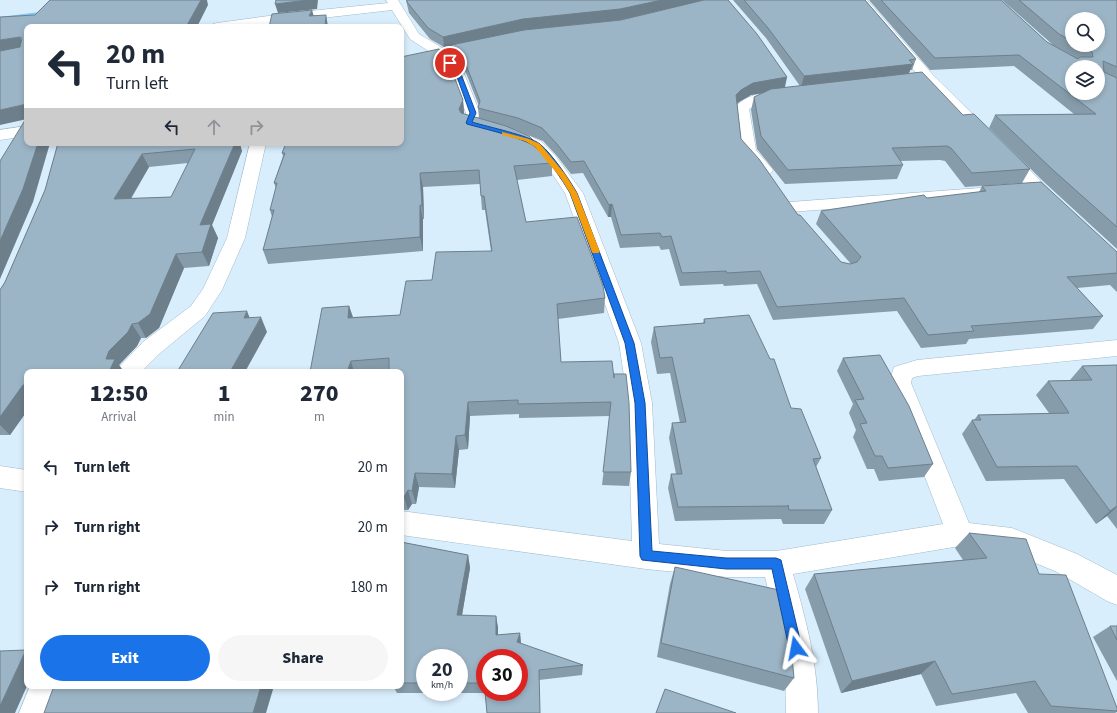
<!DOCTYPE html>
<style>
body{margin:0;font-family:"Source Sans 3",sans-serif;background:#f6f6f7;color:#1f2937;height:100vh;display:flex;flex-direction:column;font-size:15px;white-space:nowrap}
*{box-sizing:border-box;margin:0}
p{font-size:13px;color:#747a83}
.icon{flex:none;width:22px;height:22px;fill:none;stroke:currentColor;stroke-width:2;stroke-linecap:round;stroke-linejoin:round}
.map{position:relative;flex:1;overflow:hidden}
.panel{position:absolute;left:24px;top:369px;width:380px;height:320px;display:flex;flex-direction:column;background:#fff;border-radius:8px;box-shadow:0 2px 6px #0003}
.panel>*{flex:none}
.hud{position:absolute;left:24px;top:24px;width:380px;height:122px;border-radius:8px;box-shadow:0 2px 6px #0003;background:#fff;color:#1f2937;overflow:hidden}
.buttons{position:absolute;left:1065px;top:12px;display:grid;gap:8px}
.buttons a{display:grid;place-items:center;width:40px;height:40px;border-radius:50%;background:#fff;box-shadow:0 2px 6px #0003;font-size:20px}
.speed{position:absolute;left:416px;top:649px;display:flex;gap:8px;font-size:20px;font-weight:700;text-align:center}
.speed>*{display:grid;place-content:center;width:52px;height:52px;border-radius:50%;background:#fff;box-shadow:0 2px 6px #0003;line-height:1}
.speed small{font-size:10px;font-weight:400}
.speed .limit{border:6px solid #d22;background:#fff;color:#111}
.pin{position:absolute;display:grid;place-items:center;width:34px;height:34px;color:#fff;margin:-17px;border:2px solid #fff;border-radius:50%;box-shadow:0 1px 4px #0007}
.me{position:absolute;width:44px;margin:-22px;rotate:347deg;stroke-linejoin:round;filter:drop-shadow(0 0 3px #0008)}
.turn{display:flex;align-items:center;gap:14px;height:84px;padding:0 16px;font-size:18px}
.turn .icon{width:52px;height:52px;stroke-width:2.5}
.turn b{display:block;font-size:28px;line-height:34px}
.lanes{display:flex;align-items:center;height:38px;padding:0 16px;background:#0003;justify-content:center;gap:20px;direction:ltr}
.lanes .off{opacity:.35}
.eta{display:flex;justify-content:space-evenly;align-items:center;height:68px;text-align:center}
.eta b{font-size:24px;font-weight:800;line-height:28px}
.cta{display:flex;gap:8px;margin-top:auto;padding:8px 16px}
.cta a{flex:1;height:46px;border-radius:24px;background:#1a73e8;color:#fff;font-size:16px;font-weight:800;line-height:46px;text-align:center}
.cta a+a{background:#f6f6f7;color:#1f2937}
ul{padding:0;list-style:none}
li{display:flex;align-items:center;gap:12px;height:60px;padding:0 16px}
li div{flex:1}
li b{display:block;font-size:15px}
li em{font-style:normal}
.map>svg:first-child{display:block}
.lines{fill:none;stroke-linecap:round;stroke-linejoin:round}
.stream{fill:#84caf7;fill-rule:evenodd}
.minor-casing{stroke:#a1bacb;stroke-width:1}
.minor{fill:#fff;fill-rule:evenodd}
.wall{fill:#869caa;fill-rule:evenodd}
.shaded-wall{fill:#6d7f8b}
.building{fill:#9cb5c6;stroke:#6d7f8b;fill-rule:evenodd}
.route{fill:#1a73e8;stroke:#114b97}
.slow{fill:#f59e0b}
</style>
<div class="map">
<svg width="1117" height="713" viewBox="0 0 1117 713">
<rect width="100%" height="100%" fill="#d9eefc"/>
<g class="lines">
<polygon class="stream" points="47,11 48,11 48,13 0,19 0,17"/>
<defs>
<g id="minor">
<polygon points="386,0 398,0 419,34 446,50 463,71 480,113 477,121 496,127 499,130 496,133 491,135 464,126 462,123 466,113 452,75 436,56 410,39 392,10 243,27 211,27 213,24 217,23 290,13 388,3"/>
<polygon points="855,0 867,0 933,75 1060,200 1063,204 1060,208 1054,209 1048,208 923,81"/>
<path d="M782 90 787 91 789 94 787 97 766 101 749 109 756 150 773 170 771 173 765 175 759 173 740 151 735 108C744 94 767 92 782 90Z"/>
<polygon points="27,126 27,136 0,140 0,130"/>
<path d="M530 136 542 142 554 154 583 193 641 343 652 403 659 544 727 551H776L943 524 889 383 894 367 917 360 1117 340V356L918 376 912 378 911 383 969 523 1012 528 1077 554 1117 575V605L1107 601 1057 572 1011 553 960 546 793 574C806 620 818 665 818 713H786C787 666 776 622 765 577H727L646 569 401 535V511L632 541 628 403 619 343 565 193 543 160 522 141 525 138Z"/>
<polygon points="250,143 266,143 245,238 222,290 205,316 159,354 141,372 117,372 120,366 143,342 191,306 203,289 227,238"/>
<polygon points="994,187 1000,188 1003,192 1000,196 790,212 784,211 781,207 784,203 790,202"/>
<polygon points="0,466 27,470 27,492 0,488"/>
<polygon points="30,686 62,686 51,713 19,713"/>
</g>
</defs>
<use href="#minor" class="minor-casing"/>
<use href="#minor" class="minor"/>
</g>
<g class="wall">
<path d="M406 0H728L787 77 785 88 800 86 766 38 733 0H865L916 59 912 70H910L909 73 963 115 1030 169 1022 183 965 187 945 161 940 160 900 161 903 165 897 179 785 184 757 149 751 110 754 97 764 93 751 95 739 102 737 103 741 139 798 215 841 262 850 264H851L816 224 821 211 979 192 982 186 1117 252V292L1110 285 1077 288 1103 316 1093 329 969 339 966 344 921 348 897 311 773 320 757 284 724 286 723 284 680 286 669 249 661 250 659 246 620 248 611 217H608L583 173 571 174 557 156 543 141 518 131 514 129 552 163V176L517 180 526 222 605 298 604 313 558 319 561 362 614 378 631 472 629 486 602 485 610 416 519 418V414L470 416 468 449 459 450 455 488 419 487 416 504H412L408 510H401V372H310L349 306 353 317 400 315 432 280 491 251 485 210H482L480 184 423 187 424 219H423V251L268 264 263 250 272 217 270 210 276 188 274 183 283 156 282 153 463 100 464 113V114L479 118 478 108 479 106 466 73 453 56 452 46 444 47 430 39 409 13ZM678 6 621 20H620Z"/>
<path d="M869 0H1001L1047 42 1078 59 1053 45 1002 0H1117V249L1045 183 989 128 995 115 1074 114 1014 66 930 70ZM1072 19 1098 45H1072Z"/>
<path d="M58 143 242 151 212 225 218 238 209 266 184 268 159 328 146 338H141L137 346 119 365 124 372H27V411L10 435H0V290L5 282 45 190ZM188 163 171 197 131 199 149 167Z"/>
<polygon points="704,319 791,408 821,458 816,467 832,510 824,524 783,524 781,519 675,521 668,488 671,474 676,474 669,438 672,423 680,423 670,373 657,374 651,342 654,327 703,323"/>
<polygon points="843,358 933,464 924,477 879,481 874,469 867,469 853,437 856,430 849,413 853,404 837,371"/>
<polygon points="1117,365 1117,529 1107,516 1096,524 1064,479 986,481 962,434 972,420 974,420 978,415 1049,413 1036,395 1048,381 1070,380 1082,366"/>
<polygon points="969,533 1039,574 1117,708 1117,712 1115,713 1028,713 1016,693 936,706 921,674 841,693 805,589 814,574 963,560 955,548"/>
<path d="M401 542 468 555 470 568 462 615 496 616 498 628V635L520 633 521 644 583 665 582 675 539 680 540 713H487L485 693H397L393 686H401ZM425 658H459V692H425ZM485 658H519V692H485Z"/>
<polygon points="675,567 794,678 784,691 657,657 670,584"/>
<polygon points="1110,626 1117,626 1117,681 1093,637"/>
</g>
<g class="shaded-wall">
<polygon points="201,0 207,0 208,5 197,27 186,27"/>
<polygon points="308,0 318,0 317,9 278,13 275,4"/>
<polygon points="662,0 705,0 620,20 524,30 444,47 443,37 523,19"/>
<polygon points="312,10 315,20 309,16"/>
<polygon points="326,15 328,26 328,27 325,27"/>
<polygon points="20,37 27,49 0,54 0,40"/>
<polygon points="913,64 908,75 801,87 804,76"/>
<polygon points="787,77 784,89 751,95 739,102 734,107 736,95 741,90 753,83"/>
<polygon points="463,100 464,113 461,122 459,109"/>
<polygon points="27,104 27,119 0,125 0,110"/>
<polygon points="38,143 50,143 33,202 0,279 0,241"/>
<polygon points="235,143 240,143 242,151 212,225 218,238 209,266 202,252 200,225"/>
<polygon points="142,154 149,167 122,213 114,199"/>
<polygon points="420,173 423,187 424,219 422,205"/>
<polygon points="612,204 611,217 608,217 609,205"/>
<polygon points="420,205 423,219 423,251 420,237"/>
<polygon points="176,254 184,268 159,328 146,338 138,323"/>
<polygon points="349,306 354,321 348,318"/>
<polygon points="247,311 253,326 244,318"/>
<polygon points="261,317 267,332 245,372 230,372"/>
<polygon points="132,324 141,338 137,346 119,365 124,372 109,372 106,359 109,351"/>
<polygon points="351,361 354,372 347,372"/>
<polygon points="23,385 27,390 27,411 10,435 0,425 0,417"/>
<polygon points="468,402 470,416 468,449 465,435"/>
<polygon points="456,436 459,450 455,488 452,474"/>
<polygon points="415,473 419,487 416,504 412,491"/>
<polygon points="408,490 412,504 408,510 404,497"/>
<polygon points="1117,506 1117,507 1107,516 1096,524 1110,511"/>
<polygon points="468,555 470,568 460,627 457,615"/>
<polygon points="496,616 498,628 498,646 496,635"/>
<polygon points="520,633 521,644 517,642"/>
<polygon points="26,650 27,650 27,686 15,713 0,713 0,706"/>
<polygon points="935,661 921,674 841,693 852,681"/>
<polygon points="261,686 274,686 266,713 253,713"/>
</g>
<g class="building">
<polygon points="50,0 201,0 186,27 27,27 27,104 0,110 0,51 20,47 22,38 20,37 0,40 0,17 35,15"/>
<polygon points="276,0 308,0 275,4"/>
<polygon points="407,0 662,0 620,9 523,19 443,37 428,28 407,2"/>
<polygon points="704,0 728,0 757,34 787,77 753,83 741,90 736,95 741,139 759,159 798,215 800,215 841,262 850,264 857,262 861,257 821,211 924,195 927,198 986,191 982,186 1041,182 1117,252 1117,273 1067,277 1103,316 971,326 974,331 928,335 904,298 777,307 760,271 727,273 726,271 682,273 671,236 662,237 660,233 621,235 612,204 609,205 584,161 571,162 557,144 542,128 518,118 478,108 480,101 465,62 451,45 524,30 621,20"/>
<polygon points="744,0 865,0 916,59 909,60 913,64 804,76 768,28"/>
<path d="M881 0H1001L1047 42 1078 59 1080 57H1093L1092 52 1079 45H1098V19H1072V41L1059 34 1019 0H1117V67L1103 61 1104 72 1117 78V227L1053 170 995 115 1096 114 1019 55 935 58ZM1072 67H1098V93H1072Z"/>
<polygon points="312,10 309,16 326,15 325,27 269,27 272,14"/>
<polygon points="439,49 449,63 463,100 459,109 461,113 506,126 529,136 544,151 552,163 514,166 526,222 577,217 603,286 605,298 557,304 561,362 612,361 614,378 614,374 626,374 629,403 631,472 603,472 611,402 518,404 518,400 468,402 465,435 456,436 452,474 415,473 412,491 408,490 404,497 401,497 401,372 389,372 389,358 351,361 347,372 310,372 322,308 349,306 348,318 400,315 406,281 432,280 436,252 492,251 484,196 481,196 479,170 420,173 422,205 420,205 420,237 263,250 274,210 270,210 277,183 274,183 285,153 282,153 286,143 401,143 401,57"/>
<polygon points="922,72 963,115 974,114 1030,169 972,173 951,148 947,146 892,148 903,165 788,170 761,136 754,97 771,89"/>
<polygon points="27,117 27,143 38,143 23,189 0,241 0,161"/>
<path d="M58 143H235L200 225 211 224 202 252 176 254 150 314 138 323 132 324 128 332 109 351 106 359H115L109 372H27V385H23L0 417V290L5 282 45 190ZM195 149 171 197 114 199 142 154Z"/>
<polygon points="247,311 244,318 261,317 230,372 177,372 213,313"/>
<polygon points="749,315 770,359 774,359 791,408 801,409 821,458 813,459 832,510 789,510 788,505 788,506 678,507 671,474 682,474 672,423 686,422 672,357 660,358 654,327 705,323 704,319"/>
<polygon points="880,355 909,406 933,464 888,468 882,456 875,456 860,424 867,423 855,400 864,399 843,358"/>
<polygon points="1117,365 1117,506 1110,511 1077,466 997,467 972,420 981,420 978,415 1069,413 1048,381 1092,380 1082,366"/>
<polygon points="969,533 1026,539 1039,574 1066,575 1117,708 1117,711 1051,706 1035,681 952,694 935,661 852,681 814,574 987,558"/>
<polygon points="401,542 468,555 457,615 496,616 496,635 520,633 517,642 583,665 539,670 540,713 487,713 485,692 519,692 519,658 485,658 485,687 485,683 459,683 459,658 425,658 425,683 401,683"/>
<polygon points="675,567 779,590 791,647 794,678 661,643"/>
<polygon points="1110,626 1117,626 1117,640"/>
<polygon points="26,650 0,706 0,651"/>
<polygon points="54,686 261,686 253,713 44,713"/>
<polygon points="665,689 736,713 656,713"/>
</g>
<path class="route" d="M448 62H452L461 74 476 113 472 122C488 127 528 135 540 144 552 154 569 179 577 193L634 343 645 403 652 551 726 558H776L781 560 802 648 800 652 796 654 791 652 789 648 772 569H726L642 560 640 556 635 403 625 343 570 193C563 181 545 154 534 146 521 137 484 129 467 124L466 123 470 113 456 74 447 63Z"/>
<polygon class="slow" points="502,132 529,139 540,144 565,174 577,193 600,252 598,253 593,253 592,252 570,193 560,177 535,147 525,141 502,135"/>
</svg>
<div class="buttons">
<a><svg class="icon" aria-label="search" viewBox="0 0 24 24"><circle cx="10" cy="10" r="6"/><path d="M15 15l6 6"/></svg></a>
<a><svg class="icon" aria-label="layers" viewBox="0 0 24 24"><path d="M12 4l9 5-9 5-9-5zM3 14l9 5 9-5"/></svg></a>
</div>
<div class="speed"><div>20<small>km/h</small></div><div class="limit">30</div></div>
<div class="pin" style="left:450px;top:63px;background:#d93025"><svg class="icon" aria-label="arrive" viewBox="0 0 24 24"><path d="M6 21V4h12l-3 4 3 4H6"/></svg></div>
<svg class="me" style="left:796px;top:648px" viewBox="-20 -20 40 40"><path d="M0-17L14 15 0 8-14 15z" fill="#1a73e8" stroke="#fff" stroke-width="4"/></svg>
<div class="hud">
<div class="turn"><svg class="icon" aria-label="left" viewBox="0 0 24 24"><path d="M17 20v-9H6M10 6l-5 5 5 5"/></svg><div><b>20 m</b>Turn left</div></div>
<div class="lanes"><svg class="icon" aria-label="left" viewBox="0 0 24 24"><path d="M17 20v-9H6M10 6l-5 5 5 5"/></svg><svg class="icon off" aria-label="ahead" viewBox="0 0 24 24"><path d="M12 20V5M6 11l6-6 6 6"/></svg><svg class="icon off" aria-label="right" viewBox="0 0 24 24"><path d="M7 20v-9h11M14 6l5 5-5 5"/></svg></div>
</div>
<section class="panel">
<div class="eta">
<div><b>12:50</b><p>Arrival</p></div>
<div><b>1</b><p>min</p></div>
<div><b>270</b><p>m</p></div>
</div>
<ul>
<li><svg class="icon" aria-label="left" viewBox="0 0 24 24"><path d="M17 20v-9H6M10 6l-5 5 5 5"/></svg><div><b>Turn left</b></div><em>20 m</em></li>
<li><svg class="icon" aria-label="right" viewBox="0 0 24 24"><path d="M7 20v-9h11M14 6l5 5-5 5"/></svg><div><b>Turn right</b></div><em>20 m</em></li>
<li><svg class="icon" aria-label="right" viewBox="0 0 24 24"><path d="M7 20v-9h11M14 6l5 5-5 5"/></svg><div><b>Turn right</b></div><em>180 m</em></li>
</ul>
<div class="cta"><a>Exit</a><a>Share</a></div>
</section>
</div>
